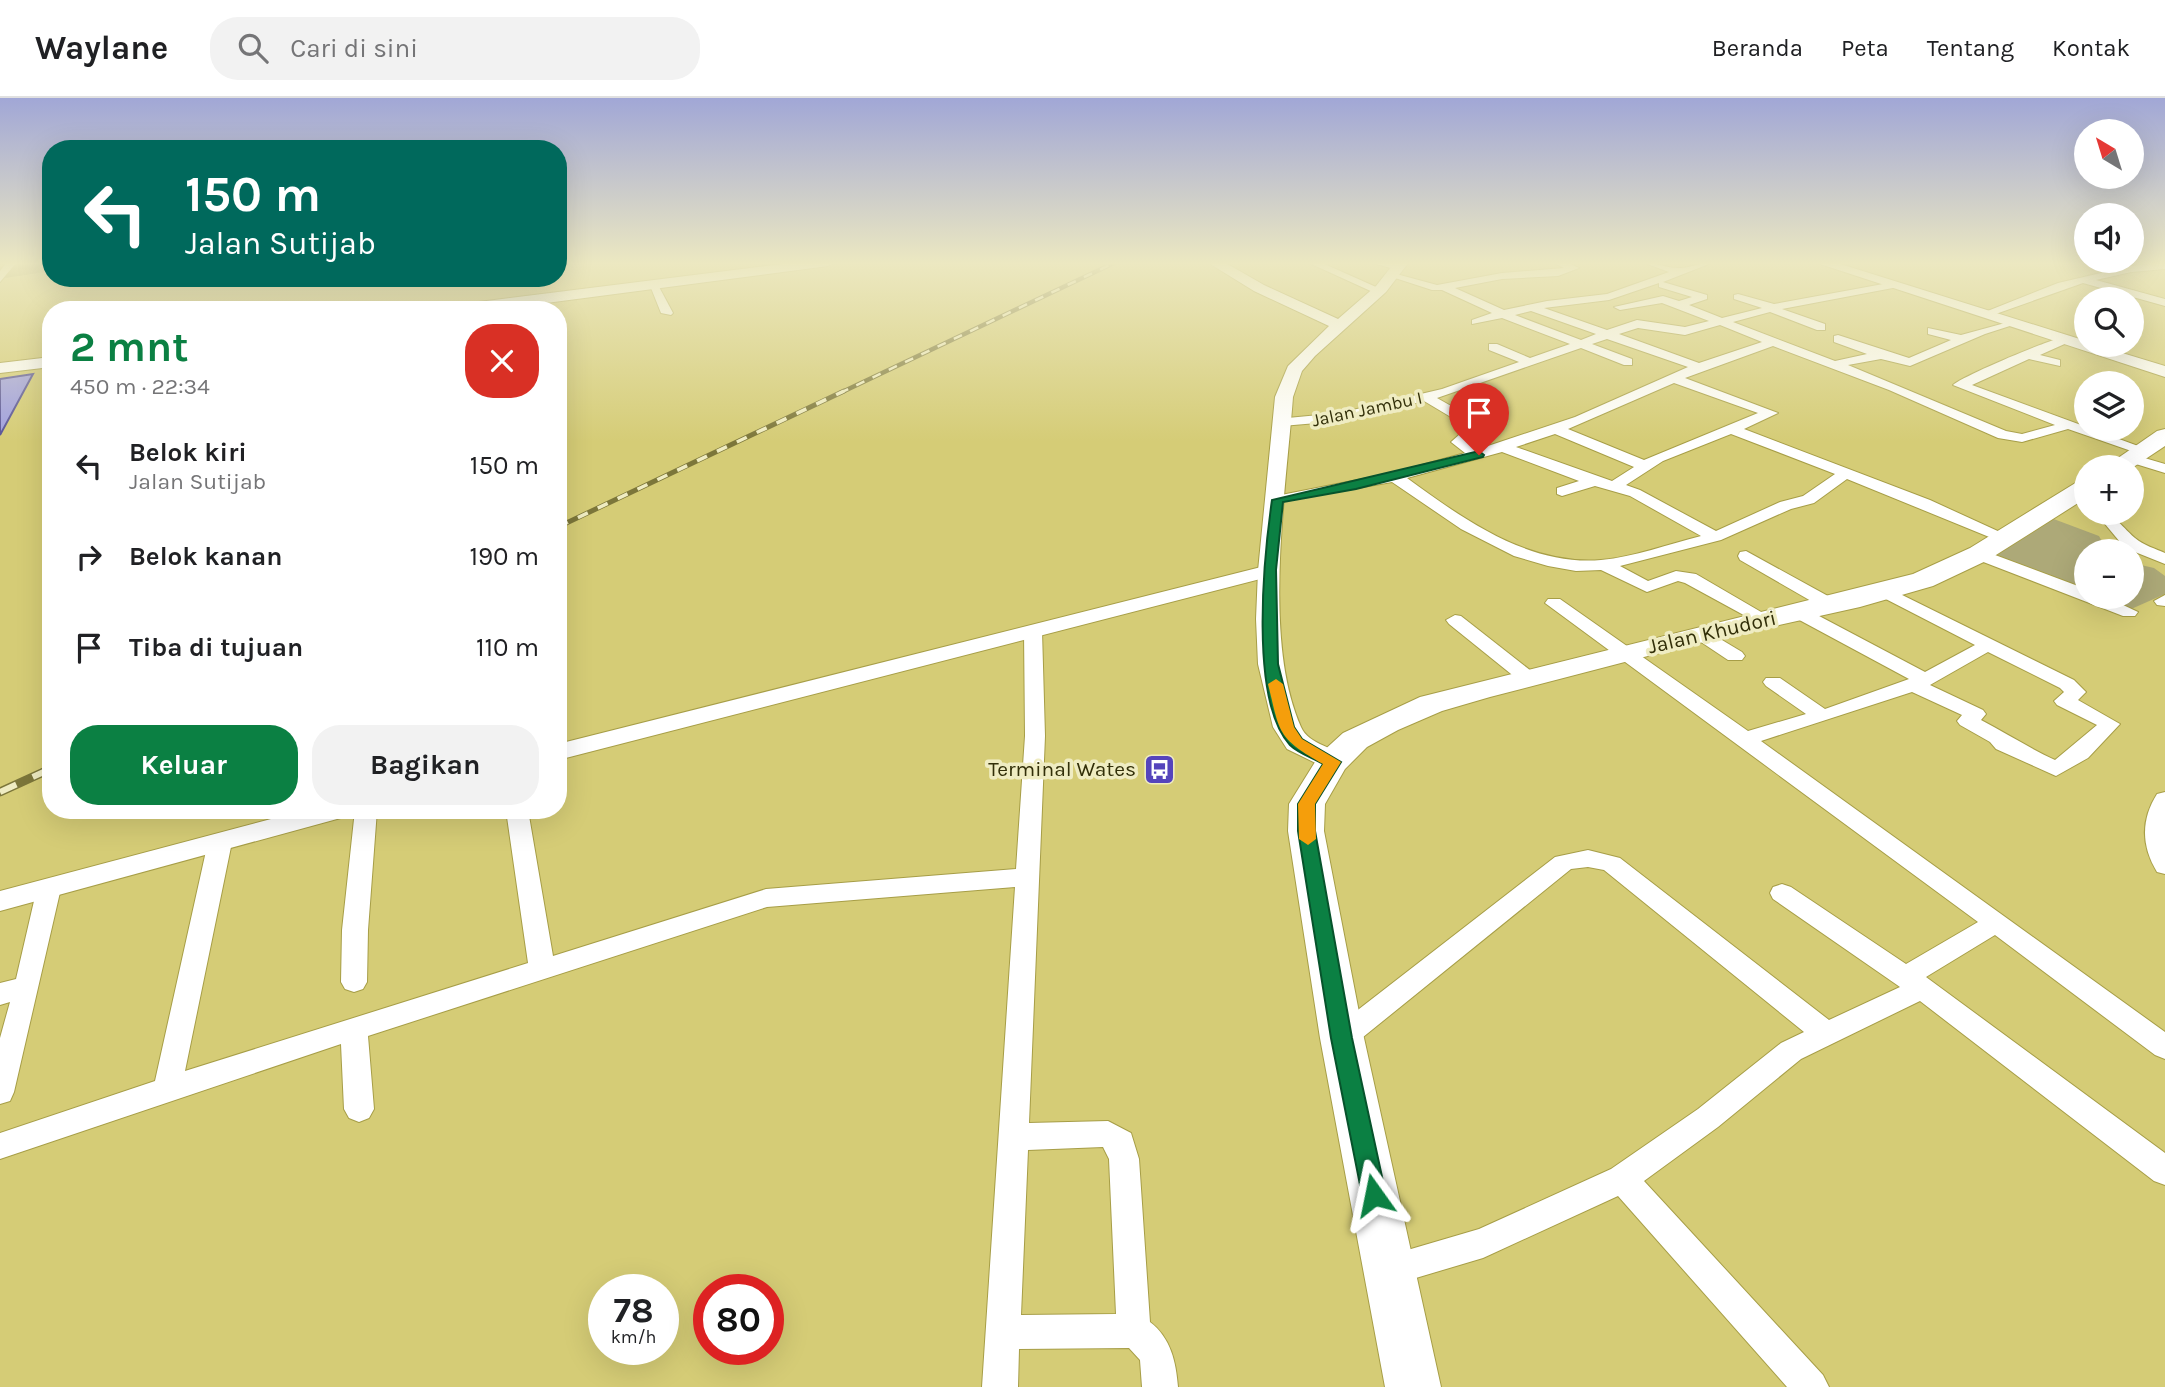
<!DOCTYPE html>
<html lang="id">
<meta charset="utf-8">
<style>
body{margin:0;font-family:Karla,sans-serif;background:#f2f2f2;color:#202124;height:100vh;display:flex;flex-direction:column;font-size:26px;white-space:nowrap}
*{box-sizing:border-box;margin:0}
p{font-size:23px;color:#757577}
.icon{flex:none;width:38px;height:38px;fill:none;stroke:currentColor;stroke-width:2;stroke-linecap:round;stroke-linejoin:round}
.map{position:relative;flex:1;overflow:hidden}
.details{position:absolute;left:42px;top:203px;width:525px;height:518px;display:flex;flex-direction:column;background:#fff;border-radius:28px;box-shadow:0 7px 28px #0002}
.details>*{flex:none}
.top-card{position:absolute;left:42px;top:42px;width:525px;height:147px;border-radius:28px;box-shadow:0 7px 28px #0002;background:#00695c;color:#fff;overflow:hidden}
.needle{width:46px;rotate:322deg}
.fabs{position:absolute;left:2074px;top:21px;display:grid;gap:14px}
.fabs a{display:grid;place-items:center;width:70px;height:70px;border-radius:50%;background:#fff;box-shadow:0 7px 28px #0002;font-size:35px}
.speed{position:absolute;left:588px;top:1176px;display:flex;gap:14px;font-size:35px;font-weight:700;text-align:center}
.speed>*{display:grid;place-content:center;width:91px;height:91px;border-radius:50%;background:#fff;box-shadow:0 7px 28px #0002;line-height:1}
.speed small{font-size:18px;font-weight:400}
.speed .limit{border:10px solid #d22;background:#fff;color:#111}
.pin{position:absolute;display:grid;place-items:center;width:60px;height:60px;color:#fff;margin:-72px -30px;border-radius:50% 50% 50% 0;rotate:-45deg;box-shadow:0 0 7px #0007}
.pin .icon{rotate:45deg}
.me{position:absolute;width:77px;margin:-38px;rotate:348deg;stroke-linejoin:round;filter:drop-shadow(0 0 5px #0008)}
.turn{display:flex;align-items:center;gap:24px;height:147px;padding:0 28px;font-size:32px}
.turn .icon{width:91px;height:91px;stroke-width:2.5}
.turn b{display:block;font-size:49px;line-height:60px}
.round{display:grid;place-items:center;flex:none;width:74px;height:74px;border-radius:28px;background:#f2f2f2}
.overview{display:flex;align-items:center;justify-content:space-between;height:119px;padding:0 28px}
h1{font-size:42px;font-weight:700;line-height:52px;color:#0b8043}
.button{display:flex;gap:14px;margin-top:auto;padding:14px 28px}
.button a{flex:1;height:80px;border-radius:28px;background:#0b8043;color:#fff;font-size:28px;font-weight:700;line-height:80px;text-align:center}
.button a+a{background:#f2f2f2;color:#202124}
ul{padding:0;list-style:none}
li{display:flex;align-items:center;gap:21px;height:91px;padding:0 28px}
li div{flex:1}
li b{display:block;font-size:26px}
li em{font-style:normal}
header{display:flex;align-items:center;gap:42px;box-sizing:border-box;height:98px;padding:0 35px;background:#fff;border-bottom:2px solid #e0e0e0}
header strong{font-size:33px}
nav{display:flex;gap:38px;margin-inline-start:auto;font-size:24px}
.search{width:490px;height:63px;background:#f2f2f2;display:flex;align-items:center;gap:18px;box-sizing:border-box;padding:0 24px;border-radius:28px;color:#757577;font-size:26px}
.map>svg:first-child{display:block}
.green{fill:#ada978}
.forest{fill:#a49e56}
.building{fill:#9f9fe0;stroke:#565298;stroke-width:2}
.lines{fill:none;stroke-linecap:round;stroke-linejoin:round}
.minor-casing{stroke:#a79e47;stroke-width:2}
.tertiary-casing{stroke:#a79e47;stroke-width:2}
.secondary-casing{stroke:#a79e47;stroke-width:2}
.trunk-casing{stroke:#a79e47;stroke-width:2}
.minor{fill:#fff;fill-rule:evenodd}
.tertiary{fill:#fff;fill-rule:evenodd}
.secondary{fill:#fff;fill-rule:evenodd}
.trunk{fill:#fff;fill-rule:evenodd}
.rail-far3-casing{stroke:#7c763a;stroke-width:4.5}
.rail-far2-casing{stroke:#7c763a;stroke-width:5}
.rail-far1-casing{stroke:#7c763a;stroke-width:7}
.rail-casing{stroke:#7c763a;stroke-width:9}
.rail-far3{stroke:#efecc2;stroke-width:2.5;stroke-dasharray:9;stroke-linecap:butt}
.rail-far2{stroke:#efecc2;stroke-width:3.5;stroke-dasharray:11;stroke-linecap:butt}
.rail-far1{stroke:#efecc2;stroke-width:4.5;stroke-dasharray:14;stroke-linecap:butt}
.rail{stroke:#efecc2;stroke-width:6;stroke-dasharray:18;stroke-linecap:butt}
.route{fill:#0b8043;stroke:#07532c;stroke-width:2}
.slow{fill:#f59e0b}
.labels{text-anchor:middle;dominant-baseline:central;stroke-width:7;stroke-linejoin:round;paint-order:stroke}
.far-street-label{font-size:18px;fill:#322f09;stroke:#efecc2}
.street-label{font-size:21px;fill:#322f09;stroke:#efecc2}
.poi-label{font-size:21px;fill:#322f09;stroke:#efecc2;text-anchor:end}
</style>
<header>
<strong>Waylane</strong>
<div class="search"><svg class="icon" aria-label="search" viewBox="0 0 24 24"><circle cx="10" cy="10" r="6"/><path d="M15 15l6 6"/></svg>Cari di sini</div>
<nav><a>Beranda</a><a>Peta</a><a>Tentang</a><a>Kontak</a></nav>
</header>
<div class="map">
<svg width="2165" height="1289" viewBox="0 0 2165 1289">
<rect width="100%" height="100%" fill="#d5cc76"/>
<g class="green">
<polygon points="2051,420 2099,438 2107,453 2086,453 2086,496 1990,459"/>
<polygon points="2132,465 2154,470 2165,478 2165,496 2129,512 2094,499 2132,499"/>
</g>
<polygon class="forest" points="15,164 51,164 44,170 51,170 51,173 5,180"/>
<polygon class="building" points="33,276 0,337 0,281"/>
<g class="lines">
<defs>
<g id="minor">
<polygon points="7,164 17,164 0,184 0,173"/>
<polygon points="1307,164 1320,164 1385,193 1375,195"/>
<polygon points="1369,164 1388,164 1403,169 1398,172"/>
<path d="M1552 164H1566L1579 170 1558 178 1502 181 1455 190 1504 212 1547 203 1607 196 1669 174 1642 164C1655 164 1669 171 1681 170 1692 169 1702 164 1714 164L1663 184 1707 197V201L1689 207 1722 220 1762 210 1734 201V197L1738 196 1774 206 1894 184 1899 187 1898 189 1782 211 1825 226V232H1817L1770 214 1733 224 1835 263 1867 256 1834 244V238L1838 237 1909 260 1951 242 1928 236V230L1961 237 2016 222V226L1985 236 1910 268 1881 261 1848 267 2006 333 2022 336 2055 327 1953 287C1963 278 2059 237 2069 238V244L2040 257 2060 262V268L2029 261 1972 287 2149 352 2147 355H2137L2068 331 2022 344 1998 340 1889 292 1773 248 1685 280 1778 315 1744 331 1930 402 2013 440 2005 445 1999 443 1847 381 1814 405 1791 411 1721 442 1620 468 1648 483 1676 473 1696 476 1768 518 1771 522 1762 527 1685 485 1678 483 1647 494 1601 472 1576 473 1548 468 1514 458 1461 431 1392 384 1271 405V399L1393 375 1465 355 1451 344 1460 336 1476 334 1424 303 1340 323 1282 328 1277 327V321L1340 315 1442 291 1519 264 1489 252V246H1497L1530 260 1570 246 1502 220 1472 226V222L1492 215 1442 192H1432L1389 178V174L1437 187 1502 175 1564 170ZM1659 185V189L1692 199 1679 203 1663 198 1614 209 1620 212 1662 205 1709 223 1685 229 1637 222 1607 232 1544 210 1609 202ZM1531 213 1596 236 1581 242 1515 217ZM1720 227 1762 244 1699 265 1619 236 1638 230 1685 237ZM1607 241 1688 269 1575 319 1479 351 1468 344 1489 340 1490 330 1437 300 1581 250 1624 267H1632V261L1592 246ZM1674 285 1758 315 1644 362 1568 331ZM1555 336 1634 369 1612 383 1516 349ZM1731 336 1835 376 1803 398 1780 404 1716 433 1640 392 1626 387 1663 363ZM1502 354 1579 383 1557 390V396L1562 398 1595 388 1630 398 1701 438C1669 446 1634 459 1601 462 1528 468 1463 421 1407 380Z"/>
<polygon points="2165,165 2165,171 2131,174 2096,182 2165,201 2165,208 2083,185 1990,218 1980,216 2058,185 2131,168"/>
<polygon points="649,185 658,187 673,215 671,217 661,215"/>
<polygon points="2131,356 2165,366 2165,375 2126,363 2124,360"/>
<path d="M2090 415C2115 414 2118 425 2135 440 2143 447 2156 451 2165 455V466L2125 450 2105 426Z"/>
<polygon points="1979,451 2086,491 2086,499 2106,499 2138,514 2135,518 2123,518 1973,460 1971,456 1973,452"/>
<polygon points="1746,453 1837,503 1840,507 1831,512 1825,511 1740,462 1738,458 1740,454"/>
<path d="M1884 488 2074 582 2086 594 2078 602 2120 626 2088 660 2056 678 1996 651 1990 644 1960 627 1957 623 1962 617 1912 594 1761 643 2165 934V961L2155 957 1995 837 1926 879 2165 1055V1087L2154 1083 1920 903 1801 961 1718 1029 1644 1083 1823 1277 1829 1289H1787L1618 1098 1483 1160 1389 1188 1377 1183 1373 1172 1377 1161 1479 1131 1611 1071 1698 1011 1781 945 1804 934 1604 772 1588 769 1571 771 1352 948 1342 951 1332 948 1328 940 1332 932 1555 759 1588 752 1620 760 1829 922 1900 889 1773 801 1770 795 1773 789 1782 786 1791 789 1906 866 1978 824 1545 505 1548 501H1560L1748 633 1806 616 1766 588 1763 584 1766 580H1780L1825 611 1909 581 1792 518 1789 514 1792 510H1804L1925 574 1975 547 1878 497 1875 493ZM1988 554 2060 590 2064 594 2054 603 2057 607 2097 627 2055 662C2029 650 2006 635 1981 622L1986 616 1983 612 1930 587Z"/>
<polygon points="2165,497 2165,508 2157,507 2154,503"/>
<polygon points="1455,517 1461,518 1535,576 1538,580 1535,584 1521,584 1449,526 1446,522"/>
<path d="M1033 527 1042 533 1045 638 1029 1025 1108 1023 1131 1035 1139 1061 1150 1224C1171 1240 1176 1264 1178 1289H1142L1140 1262 1129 1250 1019 1251 1018 1289H982L1015 789 767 809 368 938 374 1011 369 1020 359 1024 349 1020 344 1011 341 946 0 1061V1035L155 983 208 744 212 738H228L232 744 185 973 528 865 506 712H528L553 858 766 791 1016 771 1025 638 1024 533ZM1103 1049 1109 1061 1116 1216 1021 1217 1028 1052Z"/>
<polygon points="1702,530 1742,554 1745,558 1742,562 1728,562 1695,540 1693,536"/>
<path d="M2165 694V776L2157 774C2141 748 2141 721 2157 696Z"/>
<polygon points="355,712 377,712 368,832 367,884 363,891 354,894 345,891 341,884 342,832"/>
<polygon points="49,781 58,784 61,790 14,994 10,1003 0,1006 0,940 10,904 0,907 0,885 16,881 37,790 40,784"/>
</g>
<g id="tertiary">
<polygon points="1269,467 1279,473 1276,477 558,662 558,646"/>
<polygon points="305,712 352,712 348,718 0,813 0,793"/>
</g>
<g id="secondary">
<polygon points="798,164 835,164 828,168 492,212 448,212 455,207"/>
<path d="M1207 164H1224L1264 187 1338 221 1376 188 1395 164H1409L1386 194 1315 258 1302 273 1293 299C1286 393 1262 542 1301 629 1309 648 1336 647 1346 664L1342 670 1332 673 1287 651 1273 629 1258 566 1256 521 1258 473 1275 299 1288 268 1329 228 1254 193Z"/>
<polygon points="1814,164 1834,164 2086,243 2086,247 2096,247 2165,268 2165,279"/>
<polygon points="51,259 51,269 0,275 0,265"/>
</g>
<g id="trunk">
<polygon points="2165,331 2165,348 2132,370 2105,369 2157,333"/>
<polygon points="2086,382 2086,400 1988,462 1933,488 1860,509 1690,547 1490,599 1442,613 1398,632 1367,649 1345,671 1325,706 1324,733 1364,940 1441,1289 1385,1289 1320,940 1288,733 1289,706 1320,656 1343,635 1420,599 1913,476 1970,450 2077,384"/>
</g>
</defs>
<use href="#minor" class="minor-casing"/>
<use href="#tertiary" class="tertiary-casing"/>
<use href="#secondary" class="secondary-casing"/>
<use href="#trunk" class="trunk-casing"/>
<use href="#minor" class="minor"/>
<use href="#tertiary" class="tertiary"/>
<use href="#secondary" class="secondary"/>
<use href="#trunk" class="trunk"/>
<defs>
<polyline id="rail-far3" points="840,295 1116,164"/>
<polyline id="rail-far2" points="558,429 844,293"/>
<polyline id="rail-far1" points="44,673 51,670"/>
<polyline id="rail" points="0,694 48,672"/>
</defs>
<use href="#rail-far3" class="rail-far3-casing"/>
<use href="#rail-far2" class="rail-far2-casing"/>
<use href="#rail-far1" class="rail-far1-casing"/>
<use href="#rail" class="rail-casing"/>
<use href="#rail-far3" class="rail-far3"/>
<use href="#rail-far2" class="rail-far2"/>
<use href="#rail-far1" class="rail-far1"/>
<use href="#rail" class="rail"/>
</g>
<linearGradient id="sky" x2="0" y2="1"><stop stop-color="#a1a7d6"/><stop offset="0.48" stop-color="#ece8c1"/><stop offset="1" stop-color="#ece8c1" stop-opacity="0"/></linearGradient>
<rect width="2165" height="344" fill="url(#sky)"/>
<path class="route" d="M1479 353 1484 357 1483 359 1356 391 1283 404 1276 472 1278 566 1294 629 1302 641 1341 664 1315 706V733L1352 940 1386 1097 1382 1105 1374 1108 1366 1105 1362 1097 1331 940 1298 733V706L1323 666C1313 660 1298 655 1290 647 1249 603 1264 458 1272 402Z"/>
<path class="slow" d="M1276 581 1283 586 1294 629 1302 641 1341 664 1315 706 1316 741 1308 747 1299 741 1298 706 1323 666C1277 640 1280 635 1268 586Z"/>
<defs>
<symbol id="bus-square" viewBox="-11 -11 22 22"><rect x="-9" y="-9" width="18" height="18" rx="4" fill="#5544bc" stroke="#efecc2"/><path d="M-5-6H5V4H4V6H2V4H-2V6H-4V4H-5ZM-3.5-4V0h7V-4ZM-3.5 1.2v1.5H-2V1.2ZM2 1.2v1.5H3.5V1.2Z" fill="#fff"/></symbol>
</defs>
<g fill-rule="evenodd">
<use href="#bus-square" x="1142" y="654" width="35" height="35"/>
</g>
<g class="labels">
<g class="far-street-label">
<text transform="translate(1367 311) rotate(-12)">Jalan Jambu I</text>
</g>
<g class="street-label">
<text transform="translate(1712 534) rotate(-13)">Jalan Khudori</text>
</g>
<g class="poi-label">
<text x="1136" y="671">Terminal Wates</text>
</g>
</g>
</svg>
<div class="fabs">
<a><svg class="needle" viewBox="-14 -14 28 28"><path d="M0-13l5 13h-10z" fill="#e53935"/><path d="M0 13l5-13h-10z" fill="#757577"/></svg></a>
<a><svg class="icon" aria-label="sound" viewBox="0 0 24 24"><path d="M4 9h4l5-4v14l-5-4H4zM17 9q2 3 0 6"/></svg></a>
<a><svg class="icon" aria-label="search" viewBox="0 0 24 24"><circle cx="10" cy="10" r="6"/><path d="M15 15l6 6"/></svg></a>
<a><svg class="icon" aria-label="layers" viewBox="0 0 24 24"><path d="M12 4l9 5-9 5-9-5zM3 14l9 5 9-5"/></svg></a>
<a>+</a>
<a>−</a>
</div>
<div class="speed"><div>78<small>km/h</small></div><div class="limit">80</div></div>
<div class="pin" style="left:1479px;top:357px;background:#d93025"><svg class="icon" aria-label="arrive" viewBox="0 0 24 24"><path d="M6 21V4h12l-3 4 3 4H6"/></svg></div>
<svg class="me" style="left:1374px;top:1097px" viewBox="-20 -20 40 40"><path d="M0-17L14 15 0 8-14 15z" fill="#0b8043" stroke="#fff" stroke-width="4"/></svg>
<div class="top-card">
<div class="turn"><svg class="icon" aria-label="left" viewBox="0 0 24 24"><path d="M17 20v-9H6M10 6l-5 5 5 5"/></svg><div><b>150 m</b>Jalan Sutijab</div></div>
</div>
<section class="details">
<div class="overview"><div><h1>2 mnt</h1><p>450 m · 22:34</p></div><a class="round" style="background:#d93025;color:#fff"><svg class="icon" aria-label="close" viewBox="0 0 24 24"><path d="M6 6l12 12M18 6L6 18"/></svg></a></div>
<ul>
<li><svg class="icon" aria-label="left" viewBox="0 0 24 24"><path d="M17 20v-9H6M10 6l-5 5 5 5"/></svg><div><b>Belok kiri</b><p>Jalan Sutijab</p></div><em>150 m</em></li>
<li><svg class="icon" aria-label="right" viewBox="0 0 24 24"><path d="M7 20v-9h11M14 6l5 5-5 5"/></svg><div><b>Belok kanan</b></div><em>190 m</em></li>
<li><svg class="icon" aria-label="arrive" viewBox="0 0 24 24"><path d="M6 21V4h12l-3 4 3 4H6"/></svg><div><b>Tiba di tujuan</b></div><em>110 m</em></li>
</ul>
<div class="button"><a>Keluar</a><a>Bagikan</a></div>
</section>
</div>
